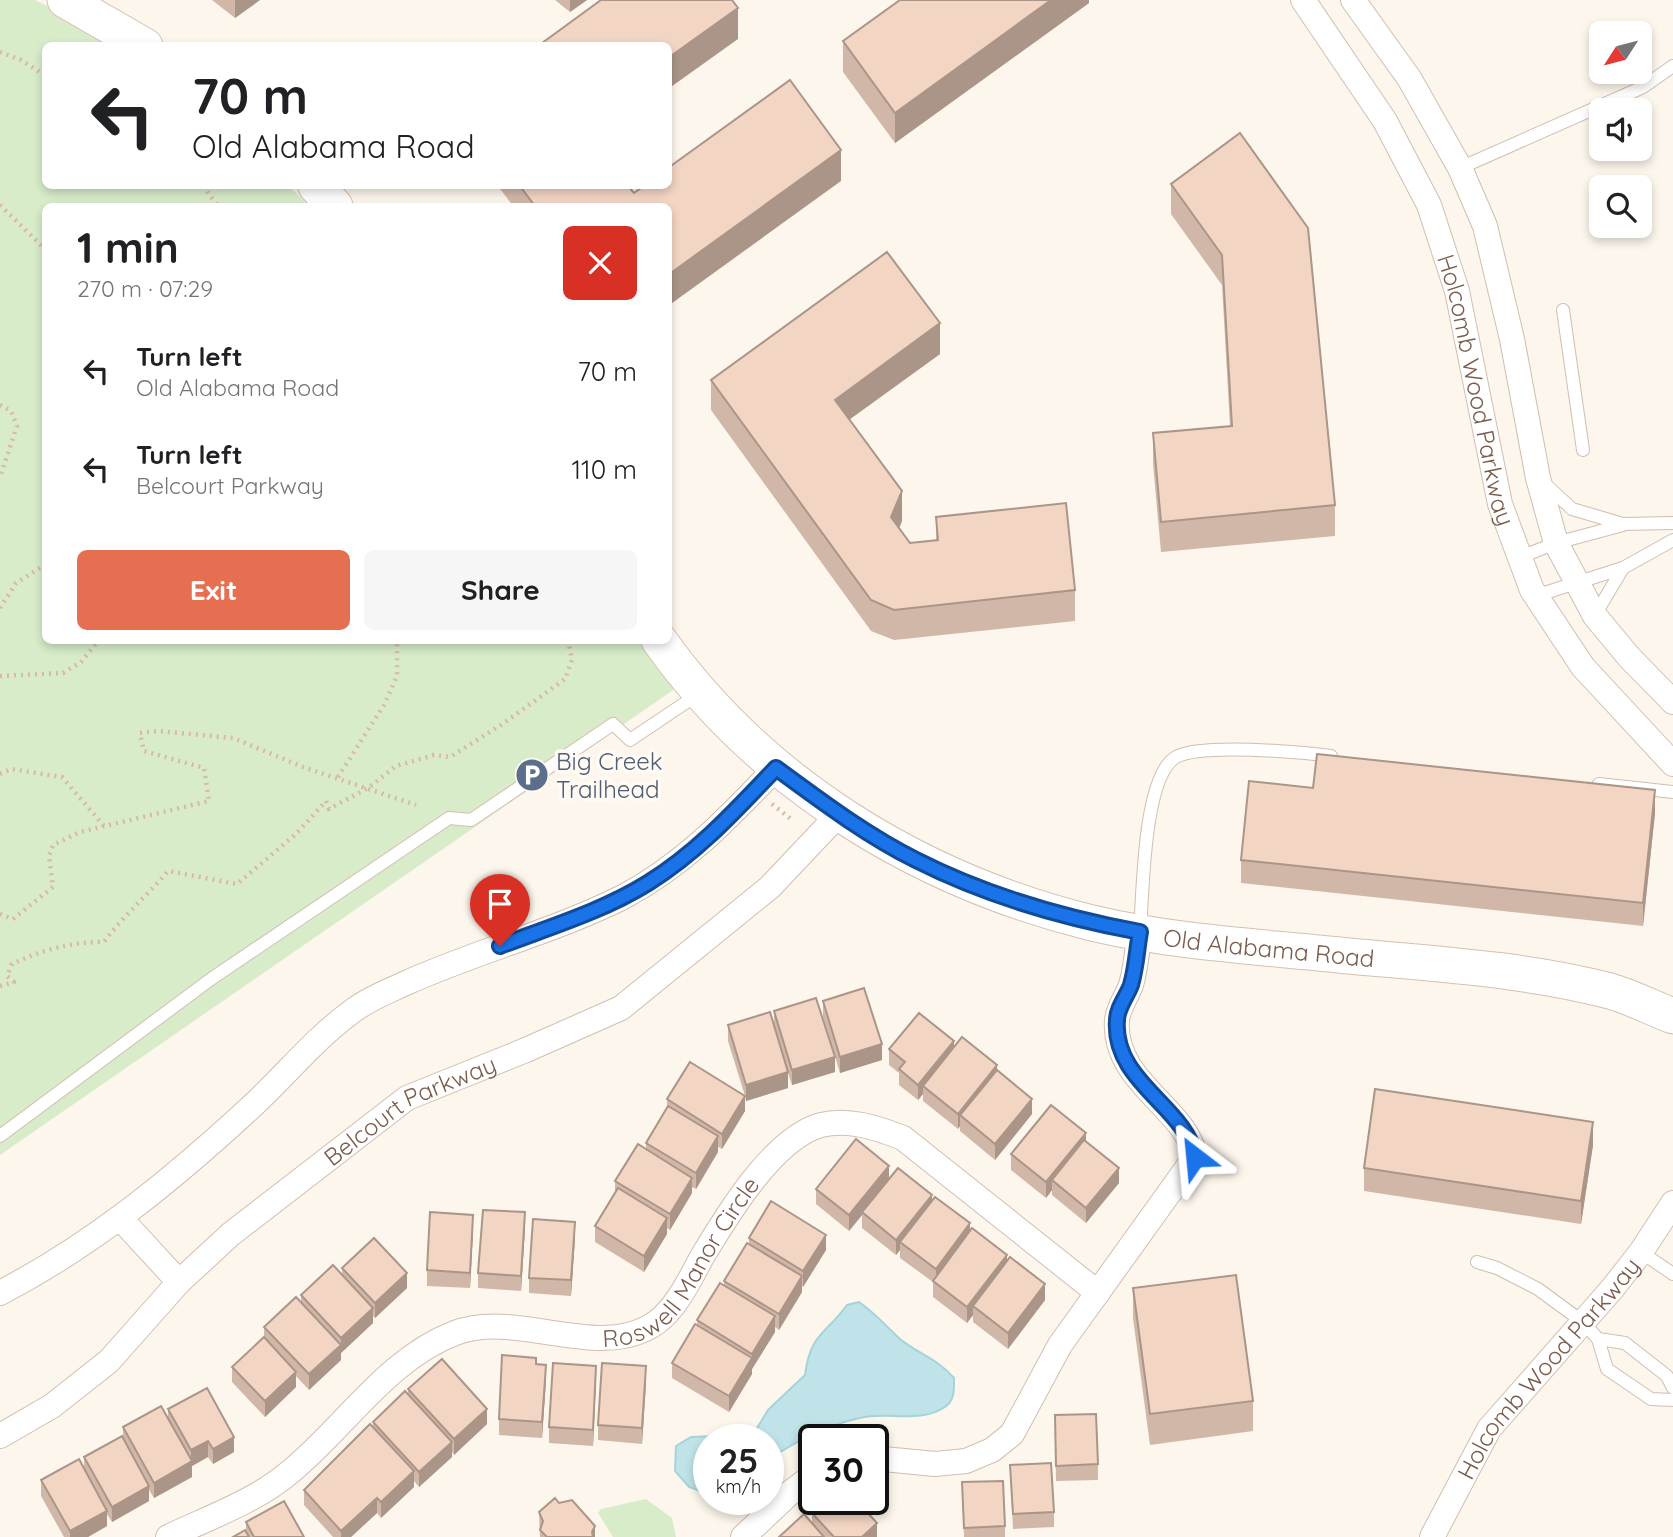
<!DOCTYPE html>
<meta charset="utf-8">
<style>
body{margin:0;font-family:Quicksand,sans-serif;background:#f6f6f6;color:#202124;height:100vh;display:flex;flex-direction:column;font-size:26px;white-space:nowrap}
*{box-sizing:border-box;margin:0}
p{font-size:23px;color:#757577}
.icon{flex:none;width:38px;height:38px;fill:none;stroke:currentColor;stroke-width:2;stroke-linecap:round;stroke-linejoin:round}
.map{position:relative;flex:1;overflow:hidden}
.drawer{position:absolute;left:42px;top:203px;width:630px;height:441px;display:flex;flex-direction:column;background:#fff;border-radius:10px;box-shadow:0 4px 10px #0003}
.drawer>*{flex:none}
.hud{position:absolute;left:42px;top:42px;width:630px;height:147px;border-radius:10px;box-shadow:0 4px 10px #0003;background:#fff;color:#202124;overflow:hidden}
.needle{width:46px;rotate:234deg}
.buttons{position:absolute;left:1589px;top:21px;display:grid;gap:14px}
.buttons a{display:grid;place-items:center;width:63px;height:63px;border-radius:10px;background:#fff;box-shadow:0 4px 10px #0003;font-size:35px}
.speed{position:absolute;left:693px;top:1424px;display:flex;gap:14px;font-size:35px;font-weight:700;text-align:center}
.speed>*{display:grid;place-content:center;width:91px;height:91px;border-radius:50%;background:#fff;box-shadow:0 4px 10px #0003;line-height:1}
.speed small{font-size:18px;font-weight:400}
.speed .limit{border:4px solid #111;border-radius:10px;background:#fff;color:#111}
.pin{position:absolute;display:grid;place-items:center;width:60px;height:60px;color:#fff;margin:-72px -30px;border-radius:50% 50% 50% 0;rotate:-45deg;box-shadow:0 0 7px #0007}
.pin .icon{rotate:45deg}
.me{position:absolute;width:77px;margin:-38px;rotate:331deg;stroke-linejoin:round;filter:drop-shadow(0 0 5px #0008)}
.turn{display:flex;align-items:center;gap:24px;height:147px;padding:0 35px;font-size:32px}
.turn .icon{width:91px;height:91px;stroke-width:2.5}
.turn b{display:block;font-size:49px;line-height:60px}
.round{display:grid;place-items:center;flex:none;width:74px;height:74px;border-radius:10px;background:#f6f6f6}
.headline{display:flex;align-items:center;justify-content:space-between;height:119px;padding:0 35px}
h1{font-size:42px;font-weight:700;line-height:52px}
.cta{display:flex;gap:14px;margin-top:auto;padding:14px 35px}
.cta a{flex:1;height:80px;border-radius:10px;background:#e76f51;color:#fff;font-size:28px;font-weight:700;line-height:80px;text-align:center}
.cta a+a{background:#f6f6f6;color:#202124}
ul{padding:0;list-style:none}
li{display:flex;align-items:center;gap:21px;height:98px;padding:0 35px}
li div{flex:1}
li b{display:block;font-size:26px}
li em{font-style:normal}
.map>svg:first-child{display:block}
.green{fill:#d8ecc9}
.water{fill:#bfe3e8;stroke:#a5d3da;stroke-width:2}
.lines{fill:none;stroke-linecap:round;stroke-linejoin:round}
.service-casing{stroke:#d1beb0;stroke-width:14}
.minor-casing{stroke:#d1beb0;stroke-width:26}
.secondary-casing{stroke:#d6c0b0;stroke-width:37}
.path{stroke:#d9b8a5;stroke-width:4.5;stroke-dasharray:2 5;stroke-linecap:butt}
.service{stroke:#fff;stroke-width:12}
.minor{stroke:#fff;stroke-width:24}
.secondary{stroke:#fff;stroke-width:35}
.wall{fill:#d1b7a8}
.shaded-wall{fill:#aa9588}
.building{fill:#f3d5c3;stroke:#aa9588;stroke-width:2}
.route-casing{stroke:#114b97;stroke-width:18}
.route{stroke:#1a73e8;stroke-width:12}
.labels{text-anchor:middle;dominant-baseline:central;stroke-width:7;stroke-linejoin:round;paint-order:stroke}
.street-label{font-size:24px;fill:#7a5c4d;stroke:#fffaf3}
.service-label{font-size:24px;fill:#4e5e75;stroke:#fffaf3;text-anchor:start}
</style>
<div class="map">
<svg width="1673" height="1537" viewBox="0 0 1673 1537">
<rect width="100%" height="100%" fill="#fdf6ec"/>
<g class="green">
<polygon points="0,0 35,0 128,45 46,46 46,186 288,186 310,206 46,206 46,640 645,641 679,686 0,1155"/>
<polygon points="646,1499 672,1518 676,1537 613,1537 598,1513 601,1509"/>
</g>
<path class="water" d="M859 1302C875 1313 886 1326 900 1339 917 1353 939 1360 954 1378 954 1389 955 1400 945 1407 920 1424 887 1411 860 1418 827 1425 796 1441 768 1460V1440H709V1494L689 1487 675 1471 676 1446 691 1437 743 1435 757 1428 768 1410 805 1375C810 1334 825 1335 847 1305Z"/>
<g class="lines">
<defs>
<g id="service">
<polyline points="1460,168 1643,87 1673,66"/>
<polyline points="1563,310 1583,450"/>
<polyline points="1543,482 1572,509 1623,524 1673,523"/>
<polyline points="1518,558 1556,543 1623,525"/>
<polyline points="1535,596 1623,568"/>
<polyline points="1595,615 1623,568 1673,540"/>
<polyline points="1599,784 1673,792"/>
<path d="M1140 931C1143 893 1143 776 1176 757 1201 743 1299 752 1331 756"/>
<polyline points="0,1136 211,979 449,818 471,820 613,724 630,740 700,693"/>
<polyline points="1641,1252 1673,1274"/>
<polyline points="1477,1262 1497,1268 1538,1289 1583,1322 1598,1339 1607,1369 1651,1399 1673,1400"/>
<polyline points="1598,1339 1625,1343 1667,1376 1673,1388"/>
</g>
<g id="minor">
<path id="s1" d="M1303 0 1385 121 1429 205 1457 291 1500 504 1532 590 1583 667 1673 764"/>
<polyline points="1353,0 1409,78 1460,168 1485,226 1512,339 1538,478 1556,543 1595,616 1629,657 1673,702"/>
<polyline points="121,1219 179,1282"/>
<path d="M0 1293C94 1244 173 1179 250 1108 286 1075 315 1038 354 1010 370 998 389 991 406 983 477 951 553 932 623 897 684 865 729 817 776 768"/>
<path id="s2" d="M0 1436 52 1406 109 1361 179 1282 231 1234 407 1098 526 1050 621 1008 770 887 839 814"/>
<path d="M873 1458 935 1464 966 1461 992 1450 1012 1434 1060 1345 1195 1157C1188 1109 1112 1082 1117 1020 1118 1008 1127 996 1131 985 1136 968 1137 949 1140 932"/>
<path id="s3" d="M168 1537C208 1518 256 1501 290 1472 345 1427 387 1359 455 1333 518 1309 601 1363 657 1322 677 1307 690 1279 702 1257 726 1217 773 1138 821 1125 848 1118 878 1128 903 1138L1098 1293"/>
<polyline points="743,1537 791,1492 814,1475"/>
<path id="s4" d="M1432 1537 1489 1429 1612 1289 1641 1252 1673 1203"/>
</g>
<g id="secondary">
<polyline points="65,0 145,46"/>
<polyline points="316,186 335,206"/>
<path id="s5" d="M659 640C762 785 921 881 1092 923 1176 943 1264 947 1349 956 1436 964 1525 969 1610 991 1631 997 1652 1008 1673 1016"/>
</g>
</defs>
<use href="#service" class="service-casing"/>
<use href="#minor" class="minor-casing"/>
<use href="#secondary" class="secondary-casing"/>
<g class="path">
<polyline points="0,52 21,60 46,76"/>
<polyline points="203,186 218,206"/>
<polyline points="0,205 46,250"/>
<polyline points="0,405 11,411 17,426 0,477"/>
<polyline points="0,608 16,583 46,564"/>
<polyline points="0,676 63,673 81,662 99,640"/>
<polyline points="0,774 11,769 62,777 104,826"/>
<polyline points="338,777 384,705 397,676 397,640"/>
<polyline points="772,804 792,820"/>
<polyline points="0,914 13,919 53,887 49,856 53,845 80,832 209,801 204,768 144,751 140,733 158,731 233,738 303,767 416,805"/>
<path d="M0 986 14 982 7 976 12 964C42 950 71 942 104 942 123 916 147 896 168 871L237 884 296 834 326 801 329 809 368 788 396 766 434 755 450 757 501 725 565 679 572 660 568 640"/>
</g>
<use href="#service" class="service"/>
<use href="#minor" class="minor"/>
<use href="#secondary" class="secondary"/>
</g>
<g class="wall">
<polygon points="212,0 260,0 235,18"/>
<polygon points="555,0 587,0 570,12"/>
<polygon points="1089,0 1089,3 895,143 843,72 843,41"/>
<polygon points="1240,133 1335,505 1335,536 1161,552 1153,464 1153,433 1230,426 1222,285 1171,214 1171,184"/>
<polygon points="841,181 668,206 513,206 498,186 628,186 634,193"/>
<polygon points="940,354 850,419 902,521 899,528 910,543 936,540 936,517 1075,590 1075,621 894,640 871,631 711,410 711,380"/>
<polygon points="1313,788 1655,813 1643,926 1241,883 1241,860"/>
<polygon points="823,1001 882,1060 840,1073 823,1017"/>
<polygon points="774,1011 835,1072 792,1085 788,1073 788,1088 746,1101 745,1096 745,1111 722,1149 718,1147 718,1152 696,1189 692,1187 692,1193 670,1230 667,1228 667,1234 644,1272 595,1242 595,1226 615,1193 615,1181 646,1150 646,1143 667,1109 667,1099 745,1096 728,1041 728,1025 774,1026"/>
<polygon points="954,1047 997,1070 1032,1114 995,1160 960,1131 960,1126 958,1129 923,1101 923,1094 918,1100 899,1085 899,1073 889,1065 889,1049"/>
<polygon points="1086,1141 1119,1183 1086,1223 1052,1195 1052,1190 1046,1198 1011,1170 1011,1154"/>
<polygon points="1593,1145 1581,1224 1364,1191 1364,1168"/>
<polygon points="889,1179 932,1201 1007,1261 1045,1300 1008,1349 973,1322 973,1315 967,1323 933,1297 933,1282 900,1258 900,1250 896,1255 862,1228 862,1215 849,1231 816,1204 816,1189"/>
<polygon points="525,1228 521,1291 478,1288 478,1273"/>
<polygon points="473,1230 470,1288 427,1286 427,1270"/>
<polygon points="575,1238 571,1296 529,1293 529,1278"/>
<polygon points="749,1238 826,1250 803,1287 802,1286 802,1292 779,1330 775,1327 775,1332 752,1369 752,1374 729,1412 672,1378 672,1363 697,1326 697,1320 724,1285 724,1281 749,1244"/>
<polygon points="342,1268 407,1288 375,1318 373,1316 373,1323 341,1353 341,1360 309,1390 296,1376 296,1387 265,1417 232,1382 232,1367 264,1338 264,1327 301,1302 301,1295 342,1274"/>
<polygon points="1133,1288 1253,1401 1253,1431 1150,1445 1133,1318"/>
<polygon points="536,1364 546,1380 542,1438 499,1435 499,1419"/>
<polygon points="596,1381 593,1446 549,1443 549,1427"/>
<polygon points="646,1382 642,1444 598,1440 598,1425"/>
<polygon points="408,1389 487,1424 454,1455 452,1452 452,1457 419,1487 414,1481 414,1487 381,1518 377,1513 351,1537 333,1537 304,1505 304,1490 373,1428 373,1422 408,1395"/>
<polygon points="168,1409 234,1452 213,1464 208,1457 192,1466 192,1477 154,1498 149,1490 149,1501 112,1522 107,1514 107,1526 88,1537 64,1537 41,1496 41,1480 84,1468 84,1457 123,1438 123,1427 168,1419"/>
<polygon points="1055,1431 1098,1464 1098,1480 1056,1481"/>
<polygon points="1010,1465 1054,1512 1054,1527 1013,1529"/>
<polygon points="962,1482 1005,1526 1005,1537 964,1537"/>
<polygon points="559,1503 595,1537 540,1537 539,1512"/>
<polygon points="812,1513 877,1537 779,1537 812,1524"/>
<polygon points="246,1522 304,1537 233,1537 246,1532"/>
</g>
<g class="shaded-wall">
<polygon points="235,0 260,0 235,18"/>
<polygon points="570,0 587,0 570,12"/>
<polygon points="1051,0 1089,0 1089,3 895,143 895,113"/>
<polygon points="738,8 738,39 668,89 668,58"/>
<polygon points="841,150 841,181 668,306 668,275"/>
<polygon points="940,323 940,354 835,430 835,400"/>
<polygon points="902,491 902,521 891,547 891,517"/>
<polygon points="1655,790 1655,813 1643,926 1643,903"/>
<polygon points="954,1041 954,1056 923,1086 923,1094 918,1100 918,1085"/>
<polygon points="882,1044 882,1060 840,1073 840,1057"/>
<polygon points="835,1057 835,1072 792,1085 792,1070"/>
<polygon points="997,1065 997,1081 960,1115 960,1126 958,1129 958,1114"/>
<polygon points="788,1072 788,1088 746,1101 746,1085"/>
<polygon points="745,1096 745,1111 722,1149 722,1134"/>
<polygon points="1032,1099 1032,1114 995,1160 995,1144"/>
<polygon points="1593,1122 1593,1145 1581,1224 1581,1201"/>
<polygon points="1086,1133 1086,1148 1052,1180 1052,1190 1046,1198 1046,1182"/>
<polygon points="718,1136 718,1152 696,1189 696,1173"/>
<polygon points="889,1166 889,1181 862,1212 862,1215 849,1231 849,1215"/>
<polygon points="1119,1168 1119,1183 1086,1223 1086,1208"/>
<polygon points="692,1178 692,1193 670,1230 670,1214"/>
<polygon points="932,1195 932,1210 900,1242 900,1250 896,1255 896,1240"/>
<polygon points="525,1212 525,1228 521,1291 521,1276"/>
<polygon points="473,1215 473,1230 470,1288 470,1273"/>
<polygon points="667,1218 667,1234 644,1272 644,1256"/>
<polygon points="575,1222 575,1238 571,1296 571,1280"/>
<polygon points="970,1223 970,1239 936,1284 936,1269"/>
<polygon points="826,1235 826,1250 803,1287 803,1271"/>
<polygon points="1007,1255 1007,1270 973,1306 973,1315 967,1323 967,1307"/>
<polygon points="407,1273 407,1288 375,1318 375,1303"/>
<polygon points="802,1276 802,1292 779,1330 779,1314"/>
<polygon points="1045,1284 1045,1300 1008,1349 1008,1333"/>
<polygon points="373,1308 373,1323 341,1353 341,1338"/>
<polygon points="775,1316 775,1332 752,1369 752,1354"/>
<polygon points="341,1345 341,1360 309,1390 309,1374"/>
<polygon points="752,1358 752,1374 729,1412 729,1396"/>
<polygon points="546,1365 546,1380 542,1438 542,1422"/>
<polygon points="596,1366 596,1381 593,1446 593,1430"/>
<polygon points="646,1366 646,1382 642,1444 642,1428"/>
<polygon points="296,1372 296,1387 265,1417 265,1401"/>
<polygon points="487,1409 487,1424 454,1455 454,1439"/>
<polygon points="234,1437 234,1452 213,1464 213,1449"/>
<polygon points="208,1441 208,1457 192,1466 192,1477 154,1498 154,1483 191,1462 191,1450"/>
<polygon points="452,1442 452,1457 419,1487 419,1472"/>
<polygon points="414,1471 414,1487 381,1518 381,1502"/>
<polygon points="149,1486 149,1501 112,1522 112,1507"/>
<polygon points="377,1498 377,1513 351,1537 341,1537 341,1531"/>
<polygon points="107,1511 107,1526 88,1537 70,1537 70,1531"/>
<polygon points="877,1523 877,1537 862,1537"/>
<polygon points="595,1526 595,1537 592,1537 592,1532"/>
</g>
<g class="building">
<polygon points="601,0 732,0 738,8 668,58 668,46 538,46"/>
<polygon points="900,0 1051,0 895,113 843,41"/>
<polygon points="790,80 841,150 668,275 668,206 535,206 520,186 628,186 634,193 644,186 668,186 668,168"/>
<polygon points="1240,133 1308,228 1335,505 1161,522 1153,433 1232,426 1222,255 1171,184"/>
<polygon points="887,252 940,323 835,400 902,491 891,517 910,543 938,540 936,517 1066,503 1075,590 894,610 871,600 711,380"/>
<polygon points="1317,754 1655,790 1643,903 1241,860 1249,781 1313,788"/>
<polygon points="864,988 882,1044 840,1057 823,1001"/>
<polygon points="816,998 835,1057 792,1070 774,1011"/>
<polygon points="770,1012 788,1072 746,1085 728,1025"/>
<polygon points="919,1013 954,1041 918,1085 899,1069 905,1062 889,1049"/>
<polygon points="962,1037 997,1065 958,1114 923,1086"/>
<polygon points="690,1062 745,1096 722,1134 667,1099"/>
<polygon points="997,1070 1032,1099 995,1144 960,1115"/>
<polygon points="1375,1089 1593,1122 1581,1201 1364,1168"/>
<polygon points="1051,1105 1086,1133 1046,1182 1011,1154"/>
<polygon points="668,1106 718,1136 696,1173 646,1143"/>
<polygon points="856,1139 889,1166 849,1215 816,1189"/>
<polygon points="1084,1140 1119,1168 1086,1208 1052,1180"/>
<polygon points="638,1144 692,1178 670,1214 615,1181"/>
<polygon points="898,1168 932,1195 896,1240 862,1212"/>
<polygon points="618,1188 667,1218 644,1256 595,1226"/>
<polygon points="935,1197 970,1223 936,1269 900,1242"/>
<polygon points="771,1201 826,1235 803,1271 749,1238"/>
<polygon points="483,1210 525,1212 521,1276 478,1273"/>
<polygon points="430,1212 473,1215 470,1273 427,1270"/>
<polygon points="533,1219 575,1222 571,1280 529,1278"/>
<polygon points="972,1228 1007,1255 967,1307 933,1281"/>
<polygon points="374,1238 407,1273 375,1303 342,1268"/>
<polygon points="747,1243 802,1276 779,1314 724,1281"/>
<polygon points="1010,1257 1045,1284 1008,1333 973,1306"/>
<polygon points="333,1265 373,1308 341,1338 301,1295"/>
<polygon points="1236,1275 1253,1401 1150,1414 1133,1288"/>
<polygon points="720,1283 775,1316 752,1354 697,1320"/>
<polygon points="296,1297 341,1345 309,1374 264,1327"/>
<polygon points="695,1324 752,1358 729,1396 672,1363"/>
<polygon points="264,1337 296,1372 265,1401 232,1367"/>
<polygon points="502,1355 536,1358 536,1364 546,1365 542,1422 499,1419"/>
<polygon points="442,1359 487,1409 454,1439 408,1389"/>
<polygon points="553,1363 596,1366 593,1430 549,1427"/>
<polygon points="602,1363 646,1366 642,1428 598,1425"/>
<polygon points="207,1388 234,1437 213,1449 208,1441 191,1450 168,1409"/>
<polygon points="405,1391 452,1442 419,1472 373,1422"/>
<polygon points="161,1406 192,1461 154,1483 123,1427"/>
<polygon points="1096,1414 1098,1464 1056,1466 1055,1415"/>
<polygon points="370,1424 414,1471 381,1502 377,1498 341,1531 304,1490"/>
<polygon points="122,1436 149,1486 112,1507 84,1457"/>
<polygon points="79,1459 107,1511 70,1531 41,1480"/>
<polygon points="1051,1463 1054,1512 1013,1514 1010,1465"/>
<polygon points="1003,1481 1005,1526 964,1528 962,1482"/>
<polygon points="555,1498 559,1503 572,1500 595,1526 592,1532 593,1537 547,1537 540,1530 543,1521 539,1512"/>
<polygon points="827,1500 856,1500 877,1523 862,1537 834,1537 812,1513"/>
<polygon points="284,1501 304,1537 254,1537 246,1522"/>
<polygon points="804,1514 824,1537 779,1537"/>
<polygon points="245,1530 249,1537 233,1537"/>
</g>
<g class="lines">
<defs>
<path id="route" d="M500 946C550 927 603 911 648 883 698 852 736 810 776 768 821 801 866 835 916 860 985 895 1064 918 1140 932 1137 949 1136 968 1131 985 1127 996 1117 1008 1117 1020 1112 1082 1187 1107 1195 1157"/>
</defs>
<use href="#route" class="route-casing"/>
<use href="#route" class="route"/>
</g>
<defs>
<symbol id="parking-disc" viewBox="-11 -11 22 22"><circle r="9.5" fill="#5c6f8a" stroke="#fffaf3"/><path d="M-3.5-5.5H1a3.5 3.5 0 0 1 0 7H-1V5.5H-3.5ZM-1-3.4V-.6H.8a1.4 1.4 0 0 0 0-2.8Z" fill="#fff"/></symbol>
</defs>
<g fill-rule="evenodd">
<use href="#parking-disc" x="513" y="756" width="38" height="38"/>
</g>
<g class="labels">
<g class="street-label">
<text stroke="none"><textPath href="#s1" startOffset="432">Holcomb Wood Parkway</textPath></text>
<text stroke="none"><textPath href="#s5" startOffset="707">Old Alabama Road</textPath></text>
<text stroke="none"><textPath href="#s2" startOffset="528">Belcourt Parkway</textPath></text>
<text stroke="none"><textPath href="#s3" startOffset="620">Roswell Manor Circle</textPath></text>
<text stroke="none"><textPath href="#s4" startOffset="206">Holcomb Wood Parkway</textPath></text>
</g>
<g class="service-label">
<text x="556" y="761">Big Creek<tspan x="556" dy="28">Trailhead</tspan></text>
</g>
</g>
</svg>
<div class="buttons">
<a><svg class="needle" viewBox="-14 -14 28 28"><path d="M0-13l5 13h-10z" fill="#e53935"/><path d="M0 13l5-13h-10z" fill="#757577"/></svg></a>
<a><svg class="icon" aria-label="sound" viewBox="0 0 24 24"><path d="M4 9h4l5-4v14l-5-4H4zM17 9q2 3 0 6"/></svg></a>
<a><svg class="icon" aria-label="search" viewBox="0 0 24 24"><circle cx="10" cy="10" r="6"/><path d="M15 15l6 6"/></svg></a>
</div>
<div class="speed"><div>25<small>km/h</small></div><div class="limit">30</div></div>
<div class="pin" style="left:500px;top:946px;background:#d93025"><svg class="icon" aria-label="arrive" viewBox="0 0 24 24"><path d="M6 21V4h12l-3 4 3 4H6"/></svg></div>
<svg class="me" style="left:1195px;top:1157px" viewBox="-20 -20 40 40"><path d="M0-17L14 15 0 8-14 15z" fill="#1a73e8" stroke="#fff" stroke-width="4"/></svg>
<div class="hud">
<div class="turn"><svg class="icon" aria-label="left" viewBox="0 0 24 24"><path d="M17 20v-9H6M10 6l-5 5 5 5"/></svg><div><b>70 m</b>Old Alabama Road</div></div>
</div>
<section class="drawer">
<div class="headline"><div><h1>1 min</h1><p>270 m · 07:29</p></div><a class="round" style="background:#d93025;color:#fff"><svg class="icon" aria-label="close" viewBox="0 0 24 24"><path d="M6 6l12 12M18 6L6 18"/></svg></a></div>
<ul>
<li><svg class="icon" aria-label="left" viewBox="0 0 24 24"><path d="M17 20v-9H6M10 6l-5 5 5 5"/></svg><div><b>Turn left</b><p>Old Alabama Road</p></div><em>70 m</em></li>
<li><svg class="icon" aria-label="left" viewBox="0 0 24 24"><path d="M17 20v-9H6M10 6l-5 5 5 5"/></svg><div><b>Turn left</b><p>Belcourt Parkway</p></div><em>110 m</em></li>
</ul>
<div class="cta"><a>Exit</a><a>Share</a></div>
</section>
</div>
